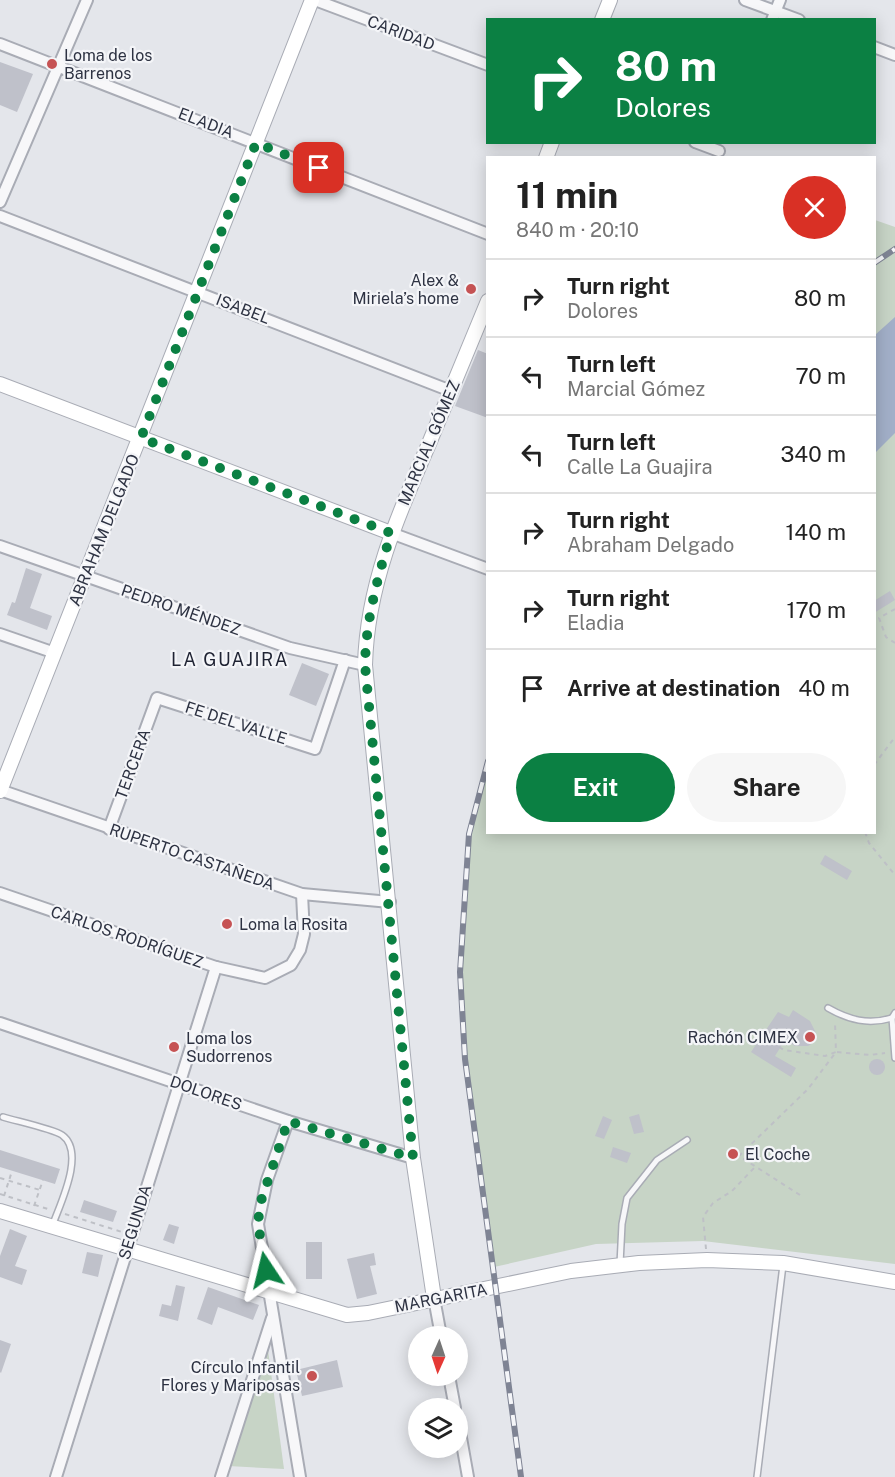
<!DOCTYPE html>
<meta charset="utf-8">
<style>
body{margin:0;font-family:"Public Sans",sans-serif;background:#f6f6f6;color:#222;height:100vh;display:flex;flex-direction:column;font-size:22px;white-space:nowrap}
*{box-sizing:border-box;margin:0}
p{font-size:20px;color:#767676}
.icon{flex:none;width:33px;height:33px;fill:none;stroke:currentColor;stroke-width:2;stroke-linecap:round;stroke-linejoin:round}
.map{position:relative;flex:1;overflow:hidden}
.panel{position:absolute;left:486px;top:156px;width:390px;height:678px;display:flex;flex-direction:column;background:#fff;border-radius:0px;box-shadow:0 3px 15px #0003}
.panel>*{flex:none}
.top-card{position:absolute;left:486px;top:18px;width:390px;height:126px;border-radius:0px;box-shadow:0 3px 15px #0003;background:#0b8043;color:#fff;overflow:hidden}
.needle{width:39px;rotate:183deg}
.buttons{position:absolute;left:408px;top:1326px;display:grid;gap:12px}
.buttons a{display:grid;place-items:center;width:60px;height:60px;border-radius:50%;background:#fff;box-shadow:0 3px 15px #0003;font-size:30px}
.pin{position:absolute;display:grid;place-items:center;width:51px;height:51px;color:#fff;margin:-26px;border-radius:12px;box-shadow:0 3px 9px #0006}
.me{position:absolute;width:66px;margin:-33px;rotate:350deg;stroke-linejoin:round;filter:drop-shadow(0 0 4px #0008)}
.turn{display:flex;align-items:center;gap:21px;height:126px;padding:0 30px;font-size:27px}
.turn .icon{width:78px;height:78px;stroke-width:2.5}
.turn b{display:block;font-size:42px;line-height:51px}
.round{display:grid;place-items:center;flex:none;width:63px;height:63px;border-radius:32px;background:#f6f6f6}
.overview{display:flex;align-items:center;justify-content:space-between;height:102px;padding:0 30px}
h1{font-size:36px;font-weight:700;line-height:45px}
.primary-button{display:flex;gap:12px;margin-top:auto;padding:12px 30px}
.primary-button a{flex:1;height:69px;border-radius:36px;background:#0b8043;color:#fff;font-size:24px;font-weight:700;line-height:69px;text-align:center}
.primary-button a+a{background:#f6f6f6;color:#222}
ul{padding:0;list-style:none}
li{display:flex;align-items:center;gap:18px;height:78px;padding:0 30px;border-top:2px solid #e0e0e0}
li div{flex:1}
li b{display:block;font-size:22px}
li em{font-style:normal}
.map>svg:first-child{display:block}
.green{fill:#c7d4c6}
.water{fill:#a2afc8}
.building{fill:#bfc1ca}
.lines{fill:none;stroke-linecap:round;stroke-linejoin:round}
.lane-casing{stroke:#a9acb5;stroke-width:8}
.street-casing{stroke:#a9acb5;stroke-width:14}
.secondary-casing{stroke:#a9acb5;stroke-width:16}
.path{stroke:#bec0c6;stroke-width:2;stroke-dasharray:4.5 4.5;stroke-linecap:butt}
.lane{stroke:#f7f7f9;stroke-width:5}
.street{stroke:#f7f7f9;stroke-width:10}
.secondary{stroke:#fff;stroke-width:14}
.rail-casing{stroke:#7f8494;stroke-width:6}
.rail{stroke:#f4f5f8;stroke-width:4;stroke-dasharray:11;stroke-linecap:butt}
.route{stroke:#0b8043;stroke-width:10;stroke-dasharray:0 18}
.poi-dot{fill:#c65354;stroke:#f4f5f8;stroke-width:2}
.labels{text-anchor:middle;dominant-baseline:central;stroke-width:4.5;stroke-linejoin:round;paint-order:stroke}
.street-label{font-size:16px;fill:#2d3242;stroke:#f4f5f8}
.poi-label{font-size:16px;fill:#2d3242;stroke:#f4f5f8;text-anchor:start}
.neighbourhood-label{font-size:18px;letter-spacing:1.5px;fill:#1f2333;stroke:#f4f5f8}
</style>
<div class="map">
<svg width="895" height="1477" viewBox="0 0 895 1477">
<rect width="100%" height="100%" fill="#e4e6eb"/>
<g class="green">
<polygon points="875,220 895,227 895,1264 703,1241 596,1244 494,1267 464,1036 462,968 468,861 473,827 487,771 488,832 874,832"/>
<polygon points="268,1350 284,1469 228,1466"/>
</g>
<polygon class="water" points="895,317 895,433 875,453 875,335"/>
<g class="building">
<polygon points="0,62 33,74 17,112 0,105"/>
<polygon points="478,350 488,354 488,418 455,406"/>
<polygon points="26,568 42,574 30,608 52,616 47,630 7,615 12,602 15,603"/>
<polygon points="890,591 895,600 874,613 874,601"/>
<polygon points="302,663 329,674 316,706 289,695"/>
<polygon points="825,855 852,871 847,880 820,864"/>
<polygon points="793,1010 810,1021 816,1033 813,1043 808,1046 795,1046 785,1040 775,1056 796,1068 791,1077 751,1052 778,1012 789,1017"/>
<circle cx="877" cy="1067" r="8"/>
<polygon points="639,1114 644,1132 634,1134 629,1117"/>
<polygon points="603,1116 612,1120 604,1139 595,1136"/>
<polygon points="613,1147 631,1153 627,1163 610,1157"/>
<polygon points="0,1150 60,1169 55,1184 0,1167"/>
<polygon points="84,1200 117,1211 113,1222 80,1212"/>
<polygon points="169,1224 179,1227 174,1244 163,1240"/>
<polygon points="10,1229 27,1236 15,1266 27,1270 22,1285 0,1277 0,1256"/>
<rect x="306" y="1242" width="16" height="37"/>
<polygon points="87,1252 103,1255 98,1277 82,1273"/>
<polygon points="374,1253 376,1265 370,1266 377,1294 357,1299 347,1259"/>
<polygon points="176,1285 185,1287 178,1321 159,1316 162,1304 171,1306"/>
<polygon points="208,1287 259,1305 253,1320 218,1307 212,1325 197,1319"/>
<polygon points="0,1340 11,1344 1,1373 0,1372"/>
<polygon points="337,1360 343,1387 302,1396 296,1370"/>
</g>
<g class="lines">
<defs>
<g id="lane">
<path d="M828 1008C849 1020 868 1025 892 1018"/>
<polyline points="895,1013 892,1018 895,1058"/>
<path d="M3 1117C16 1121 53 1129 62 1135 86 1152 60 1204 53 1224"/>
<polyline points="620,1264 622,1224 627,1198 657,1160 687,1140"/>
<polyline points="757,1477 783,1265"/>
</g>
<g id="street">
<polyline points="315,0 488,65"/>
<polyline points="745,0 799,20"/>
<polyline points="772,20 780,0"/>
<polyline points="0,44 488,234"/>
<polyline points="874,47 895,55"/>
<polyline points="695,142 719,151"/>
<polyline points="0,202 87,0"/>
<polyline points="0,216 451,391"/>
<polyline points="391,533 488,569"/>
<polyline points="0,546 290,648 365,665"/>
<polyline points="0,634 55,653"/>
<polyline points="0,790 302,894 390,902"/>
<polyline points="109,829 157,698 315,749 345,660"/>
<polyline points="0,893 216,967 265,978 291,965 300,950 304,934 302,894"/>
<polyline points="0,1023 288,1121 413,1158"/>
<polyline points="288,1121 267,1180 258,1224 300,1477"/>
<polyline points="434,1298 441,1336"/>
<polyline points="449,1376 455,1408"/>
<polyline points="458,1421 468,1477"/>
<polyline points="56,1477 216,967"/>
<polyline points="221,1477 272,1318"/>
</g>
<g id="secondary">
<polyline points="602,20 610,0"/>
<polyline points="546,158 552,142"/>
<polyline points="0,384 391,533"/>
<polyline points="0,791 312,0"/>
<polyline points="0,1211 347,1315 368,1313 571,1271 639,1263 707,1260 783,1263 895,1282"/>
<path d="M434 1298 413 1158 365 665C367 586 397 517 428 446 448 398 468 350 488 301"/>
</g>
</defs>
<use href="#lane" class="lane-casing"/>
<use href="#street" class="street-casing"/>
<use href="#secondary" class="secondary-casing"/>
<g class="path">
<polyline points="895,609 879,618 886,637 895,643"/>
<polyline points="874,765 895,737"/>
<polyline points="865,832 869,843 895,875"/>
<polyline points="756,1033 784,1050 825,1056 836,1052 835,1023"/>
<polyline points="0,1178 40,1190"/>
<polyline points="0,1194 51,1210"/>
<polyline points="800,1195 739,1156 808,1089 836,1052 870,1055 885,1053"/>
<polyline points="4,1196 12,1171"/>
<polyline points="34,1206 43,1180"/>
<polyline points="65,1214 122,1232"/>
<polyline points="706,1249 703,1217 713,1203 732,1191 755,1167"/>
</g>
<use href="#lane" class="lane"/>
<use href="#street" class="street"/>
<use href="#secondary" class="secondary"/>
<defs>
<g id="rail">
<polyline points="874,263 895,249"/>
<polyline points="488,761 469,834 460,972 465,1059 521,1477"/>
</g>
</defs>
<use href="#rail" class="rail-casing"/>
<use href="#rail" class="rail"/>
</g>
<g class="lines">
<path class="route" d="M266 1270 258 1224 260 1204 288 1121 413 1158 365 665C366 618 378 577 391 533L141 438 256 143 319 168"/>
</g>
<g class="poi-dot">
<circle cx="52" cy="64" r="6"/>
<circle cx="471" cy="289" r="6"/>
<circle cx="227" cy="924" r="6"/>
<circle cx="810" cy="1037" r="6"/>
<circle cx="174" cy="1047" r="6"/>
<circle cx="733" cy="1154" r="6"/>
<circle cx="312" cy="1376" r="6"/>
</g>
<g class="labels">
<g class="street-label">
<text transform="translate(401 33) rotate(21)">CARIDAD</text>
<text transform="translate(206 123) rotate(21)">ELADIA</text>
<text transform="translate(243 309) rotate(21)">ISABEL</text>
<text transform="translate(429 443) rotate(-67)">MARCIAL GÓMEZ</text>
<text transform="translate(104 530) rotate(-68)">ABRAHAM DELGADO</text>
<text transform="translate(181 610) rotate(19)">PEDRO MÉNDEZ</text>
<text transform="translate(236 723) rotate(18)">FE DEL VALLE</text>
<text transform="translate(133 764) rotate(-70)">TERCERA</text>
<text transform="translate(192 857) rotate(19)">RUPERTO CASTAÑEDA</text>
<text transform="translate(127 937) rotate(19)">CARLOS RODRÍGUEZ</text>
<text transform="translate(206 1093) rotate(19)">DOLORES</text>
<text transform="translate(135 1222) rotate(-73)">SEGUNDA</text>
<text transform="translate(441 1298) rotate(-11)">MARGARITA</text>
</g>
<g class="poi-label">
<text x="64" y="55">Loma de los<tspan x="64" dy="18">Barrenos</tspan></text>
<text x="459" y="280" text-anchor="end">Alex &amp;<tspan x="459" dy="18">Miriela’s home</tspan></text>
<text x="239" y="924">Loma la Rosita</text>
<text x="798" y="1037" text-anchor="end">Rachón CIMEX</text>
<text x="186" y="1038">Loma los<tspan x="186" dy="18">Sudorrenos</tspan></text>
<text x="745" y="1154">El Coche</text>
<text x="300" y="1367" text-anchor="end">Círculo Infantil<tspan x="300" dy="18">Flores y Mariposas</tspan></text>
</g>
<g class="neighbourhood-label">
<text x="230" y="659">LA GUAJIRA</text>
</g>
</g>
</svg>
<div class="buttons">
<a><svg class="needle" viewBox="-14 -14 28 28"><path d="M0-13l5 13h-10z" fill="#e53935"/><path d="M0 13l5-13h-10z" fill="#767676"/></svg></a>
<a><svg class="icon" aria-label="layers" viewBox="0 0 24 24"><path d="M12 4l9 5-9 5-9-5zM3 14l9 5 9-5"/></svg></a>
</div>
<div class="pin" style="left:319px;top:168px;background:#d93025"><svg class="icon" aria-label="arrive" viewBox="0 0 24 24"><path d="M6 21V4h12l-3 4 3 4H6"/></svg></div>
<svg class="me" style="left:266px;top:1270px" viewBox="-20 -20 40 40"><path d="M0-17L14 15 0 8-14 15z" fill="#0b8043" stroke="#fff" stroke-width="4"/></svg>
<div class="top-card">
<div class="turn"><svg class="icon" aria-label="right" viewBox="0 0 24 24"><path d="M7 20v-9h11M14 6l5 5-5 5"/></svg><div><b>80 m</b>Dolores</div></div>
</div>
<section class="panel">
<div class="overview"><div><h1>11 min</h1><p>840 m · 20:10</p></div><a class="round" style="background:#d93025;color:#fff"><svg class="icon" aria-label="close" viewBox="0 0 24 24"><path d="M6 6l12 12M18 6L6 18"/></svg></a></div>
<ul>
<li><svg class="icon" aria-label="right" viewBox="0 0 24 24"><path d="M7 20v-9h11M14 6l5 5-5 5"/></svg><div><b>Turn right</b><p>Dolores</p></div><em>80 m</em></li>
<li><svg class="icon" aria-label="left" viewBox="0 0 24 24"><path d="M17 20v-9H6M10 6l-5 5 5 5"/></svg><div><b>Turn left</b><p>Marcial Gómez</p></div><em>70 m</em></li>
<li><svg class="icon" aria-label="left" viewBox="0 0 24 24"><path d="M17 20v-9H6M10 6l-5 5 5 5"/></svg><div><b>Turn left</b><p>Calle La Guajira</p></div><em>340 m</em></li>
<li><svg class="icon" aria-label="right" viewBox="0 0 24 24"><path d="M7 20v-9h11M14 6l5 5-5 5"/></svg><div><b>Turn right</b><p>Abraham Delgado</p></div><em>140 m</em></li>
<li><svg class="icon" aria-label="right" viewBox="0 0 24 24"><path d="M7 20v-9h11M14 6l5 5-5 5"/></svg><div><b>Turn right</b><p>Eladia</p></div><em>170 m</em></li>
<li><svg class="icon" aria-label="arrive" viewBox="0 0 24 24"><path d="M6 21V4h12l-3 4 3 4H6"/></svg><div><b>Arrive at destination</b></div><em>40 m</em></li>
</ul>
<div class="primary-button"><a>Exit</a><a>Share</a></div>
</section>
</div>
